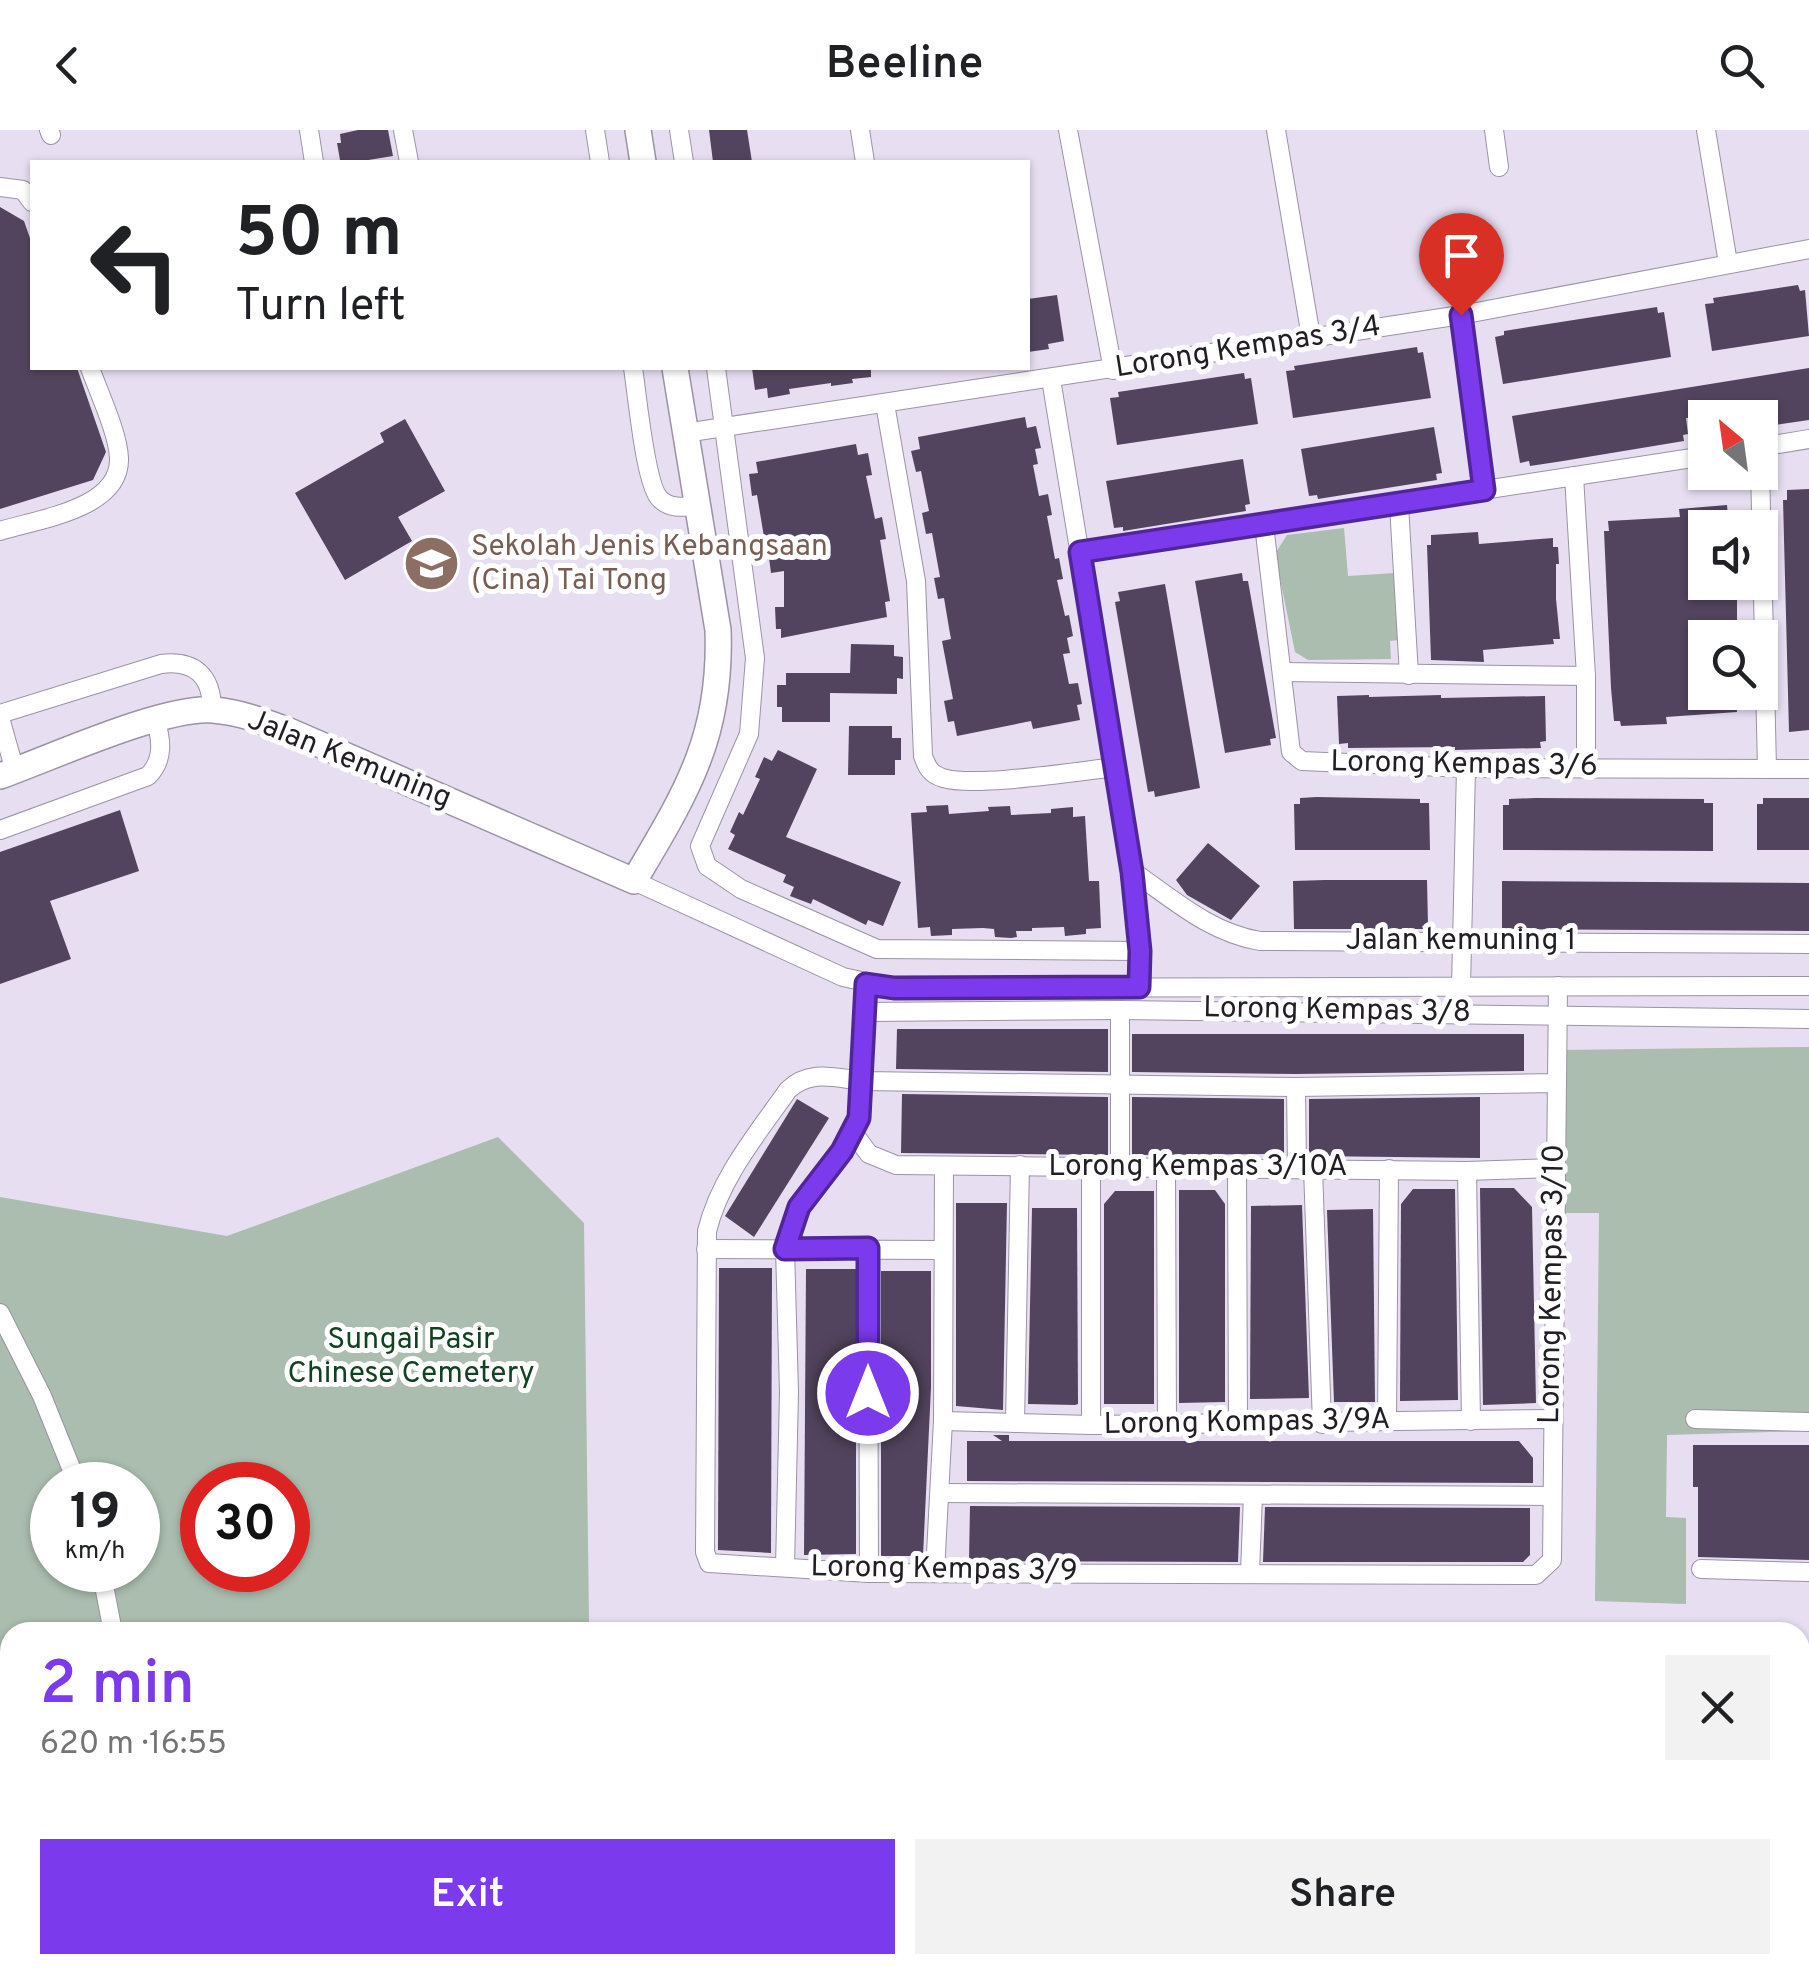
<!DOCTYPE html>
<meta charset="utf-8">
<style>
body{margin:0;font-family:Overpass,sans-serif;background:#f2f2f2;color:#202124;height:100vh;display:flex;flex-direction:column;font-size:38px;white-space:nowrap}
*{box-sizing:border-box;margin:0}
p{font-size:32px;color:#757577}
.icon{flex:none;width:55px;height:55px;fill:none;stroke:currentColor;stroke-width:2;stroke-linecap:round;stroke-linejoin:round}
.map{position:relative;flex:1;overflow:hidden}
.sheet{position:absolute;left:0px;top:1492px;width:1810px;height:352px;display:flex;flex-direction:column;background:#fff;border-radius:30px 30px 0 0;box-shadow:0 2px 8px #0004}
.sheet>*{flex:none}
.banner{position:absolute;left:30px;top:30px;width:1000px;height:210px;border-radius:0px;box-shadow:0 2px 8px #0004;background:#fff;color:#202124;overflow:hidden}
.needle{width:65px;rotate:331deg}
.buttons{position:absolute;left:1688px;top:270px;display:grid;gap:20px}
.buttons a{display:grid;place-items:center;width:90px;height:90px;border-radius:0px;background:#fff;box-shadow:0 2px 8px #0004;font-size:50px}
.speed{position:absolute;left:30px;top:1332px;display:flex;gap:20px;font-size:50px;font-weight:700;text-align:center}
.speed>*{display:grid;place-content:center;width:130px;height:130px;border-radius:50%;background:#fff;box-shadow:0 2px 8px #0004;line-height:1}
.speed small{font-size:25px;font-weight:400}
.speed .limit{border:15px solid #d22;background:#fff;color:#111}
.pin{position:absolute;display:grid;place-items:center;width:85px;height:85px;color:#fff;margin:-102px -42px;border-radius:50% 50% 50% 0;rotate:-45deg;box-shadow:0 0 10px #0007}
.pin .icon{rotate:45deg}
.me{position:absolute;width:110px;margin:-55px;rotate:0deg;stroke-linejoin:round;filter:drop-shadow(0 0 8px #0008)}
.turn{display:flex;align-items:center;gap:35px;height:210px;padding:0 40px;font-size:45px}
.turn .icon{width:130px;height:130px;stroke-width:2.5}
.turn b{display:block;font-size:70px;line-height:85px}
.round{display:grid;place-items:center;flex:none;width:105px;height:105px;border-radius:0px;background:#f2f2f2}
.head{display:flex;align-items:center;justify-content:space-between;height:170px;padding:0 40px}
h1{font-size:60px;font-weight:600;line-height:75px;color:#7c3aed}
.action{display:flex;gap:20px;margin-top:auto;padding:20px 40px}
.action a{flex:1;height:115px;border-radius:0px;background:#7c3aed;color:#fff;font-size:40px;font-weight:600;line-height:115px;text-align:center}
.action a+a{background:#f2f2f2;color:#202124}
header{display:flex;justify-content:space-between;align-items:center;height:130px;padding:0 40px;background:#fff;font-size:45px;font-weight:600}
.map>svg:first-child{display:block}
.green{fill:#aabdae;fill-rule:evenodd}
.building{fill:#52445e}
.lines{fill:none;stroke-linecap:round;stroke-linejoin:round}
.street-casing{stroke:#9b92a4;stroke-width:20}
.secondary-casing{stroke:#9b92a4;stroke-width:28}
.street{stroke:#fff;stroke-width:18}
.secondary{stroke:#fff;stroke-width:25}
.route-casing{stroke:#51269a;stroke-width:25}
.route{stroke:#7c3aed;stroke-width:18}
.labels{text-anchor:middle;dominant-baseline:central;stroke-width:10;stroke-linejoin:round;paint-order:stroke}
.street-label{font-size:30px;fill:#221e25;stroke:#fff}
.education-label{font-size:30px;fill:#785e54;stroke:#fff;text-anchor:start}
.park-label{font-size:30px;fill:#114221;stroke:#fff}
</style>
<header><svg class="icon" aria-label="back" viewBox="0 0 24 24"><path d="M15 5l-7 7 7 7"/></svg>Beeline<svg class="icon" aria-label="search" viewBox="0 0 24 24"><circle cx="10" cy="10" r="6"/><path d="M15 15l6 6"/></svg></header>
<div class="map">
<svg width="1809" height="1843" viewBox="0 0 1809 1843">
<rect width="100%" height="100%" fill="#e8def2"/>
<g class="green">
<polygon points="1344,398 1348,446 1395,443 1400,510 1390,511 1391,529 1308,530 1295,522 1275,424 1287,405"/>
<polygon points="1809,917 1809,1301 1667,1305 1666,1387 1686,1388 1686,1474 1595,1471 1599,1083 1558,1083 1559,920"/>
<path d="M498 1007 584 1093 589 1493 1042 1502H10V1835H1759L1758 1843H0V1067L227 1106ZM52 1355H138V1440H52ZM202 1355H288V1440H202Z"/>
</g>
<g class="building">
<polygon points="358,0 388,0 393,26 356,32 340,30 337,13 341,13 340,4"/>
<polygon points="709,0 747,0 752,32 713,32"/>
<polygon points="0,77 24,91 32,114 32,238 77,238 106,322 93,350 0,379"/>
<polygon points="1798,155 1800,161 1805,160 1809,206 1712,221 1705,174 1714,173 1713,168"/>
<polygon points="1057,165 1064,211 1048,214 1049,219 1028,222 1028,169"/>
<polygon points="1657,177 1658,183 1664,182 1671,227 1503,254 1495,207 1504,205 1504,201"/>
<polygon points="1417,217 1418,223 1423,222 1431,268 1293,288 1286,241 1295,240 1294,236"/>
<polygon points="752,238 871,238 871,247 852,249 853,253 831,256 831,253 789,259 790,264 768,268 767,258 755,260"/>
<polygon points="1809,238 1809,290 1760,297 1760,288 1686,288 1688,304 1683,305 1684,311 1563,331 1530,336 1529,331 1520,333 1512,286"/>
<polygon points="1244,243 1245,249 1251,248 1258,294 1117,315 1110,268 1119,267 1118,262"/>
<polygon points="1025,287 1027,298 1036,296 1041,318 1035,319 1038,334 1033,335 1039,366 1048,364 1052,385 1047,386 1055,429 1059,428 1063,449 1057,450 1065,486 1069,485 1073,506 1067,508 1070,523 1063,524 1069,554 1078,553 1082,574 1077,575 1080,590 1033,599 1031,591 957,606 954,591 948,592 944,571 953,569 942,511 951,509 949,498 944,468 938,469 934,448 940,447 932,403 926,404 922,383 929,381 921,341 916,342 911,321 920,319 918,307"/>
<polygon points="405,289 445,361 398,387 412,411 345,450 295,363 384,312 380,303"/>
<polygon points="1434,297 1442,343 1436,344 1437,350 1318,369 1317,365 1309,366 1301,319"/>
<polygon points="856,314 858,325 868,323 872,345 866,346 875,389 882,387 886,409 880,410 890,471 885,472 887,487 781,508 781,499 776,499 775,477 784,477 784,441 771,443 769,428 763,429 760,407 764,407 757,365 752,366 749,344 758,343 756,332"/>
<polygon points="1243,329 1250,374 1245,375 1246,381 1123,401 1123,397 1114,398 1106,351"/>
<polygon points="1809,359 1809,600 1789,602 1783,370 1787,370 1787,360"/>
<polygon points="1727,375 1729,398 1705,398 1705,452 1737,452 1737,504 1732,508 1705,508 1705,562 1735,562 1737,582 1666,587 1667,594 1621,596 1620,591 1614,591 1611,558 1604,401 1609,401 1608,391 1680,387 1679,379"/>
<polygon points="1478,402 1479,414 1553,408 1553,417 1558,417 1559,434 1556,434 1556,469 1560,509 1553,509 1554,514 1483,520 1484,532 1431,530 1427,415 1431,415 1431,405"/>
<polygon points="1242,443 1243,451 1248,451 1276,608 1270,609 1271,615 1225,623 1195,451"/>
<polygon points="1165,454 1200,658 1155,667 1154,661 1148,662 1115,472 1120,471 1118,462"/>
<polygon points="851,514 894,515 894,526 903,527 903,549 897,548 897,564 830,563 830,592 782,592 782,577 777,577 777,555 786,555 786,543 850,543"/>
<polygon points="1369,565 1369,567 1441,565 1441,568 1545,566 1546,611 1540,612 1541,618 1455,620 1455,617 1348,618 1348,613 1339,614 1337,566"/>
<polygon points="849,596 892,596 892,608 901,608 901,630 895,630 895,645 848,645"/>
<polygon points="778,620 817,639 786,707 901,752 883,796 868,790 866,795 813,769 811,774 790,766 794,757 783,752 786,745 728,719 735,705 730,702 739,682 743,685 760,649 755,647 764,627 772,631"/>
<polygon points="1317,667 1420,669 1420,673 1429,673 1430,720 1295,720 1294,674 1300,674 1300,668"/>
<polygon points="1535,668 1704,669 1704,673 1713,673 1713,721 1503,720 1503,675 1509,675 1509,669"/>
<polygon points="1763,668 1809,668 1809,720 1757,720 1757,674 1763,674"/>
<polygon points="948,675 949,684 989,681 988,677 1010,676 1011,685 1051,683 1051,679 1073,677 1073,687 1085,686 1089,751 1099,751 1101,798 1086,799 1086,804 1065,806 1064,797 1032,798 1032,801 1016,801 1017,807 1011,808 995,807 994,799 983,798 952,799 952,805 931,806 930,797 918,798 911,683 927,682 926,676"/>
<polygon points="120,680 139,741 50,771 71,829 0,854 0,722"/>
<polygon points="1208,713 1260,756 1231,790 1187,765 1176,750"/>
<polygon points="1325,750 1427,750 1428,795 1422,796 1423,799 1294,799 1293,751"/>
<polygon points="1502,751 1809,753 1809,801 1502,799"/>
<polygon points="897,899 1108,899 1108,942 896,939"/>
<polygon points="1132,904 1524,904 1524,941 1296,944 1132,942"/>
<polygon points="902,964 1108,967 1108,1025 901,1023"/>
<polygon points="1132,967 1284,969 1284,1024 1132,1025"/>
<polygon points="1480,967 1480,1028 1309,1026 1309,969"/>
<polygon points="797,969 829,988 754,1107 725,1086"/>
<polygon points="1480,1058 1514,1058 1532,1077 1536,1273 1483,1275"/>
<polygon points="1413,1059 1455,1059 1458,1270 1400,1271 1401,1074"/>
<polygon points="1179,1060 1215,1060 1225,1074 1225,1272 1179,1273"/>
<polygon points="1115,1061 1154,1061 1154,1274 1104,1274 1104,1074"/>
<polygon points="956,1073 1007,1073 1003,1280 956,1276"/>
<polygon points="1302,1075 1309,1268 1250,1269 1251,1076"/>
<polygon points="1032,1078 1077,1078 1078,1274 1075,1275 1028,1274"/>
<polygon points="1373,1079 1375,1272 1334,1272 1327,1080"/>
<polygon points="719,1138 772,1138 771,1423 718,1420"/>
<polygon points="806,1139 856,1139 856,1424 804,1425"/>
<polygon points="881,1141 931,1141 931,1257 923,1426 881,1426"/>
<polygon points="993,1305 1009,1305 1009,1311 1519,1311 1533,1328 1533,1353 967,1351 967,1311 1002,1311"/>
<polygon points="1693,1315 1809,1315 1809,1430 1698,1427 1698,1357 1693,1357"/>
<polygon points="970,1376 1240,1377 1238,1432 969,1431"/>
<polygon points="1265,1377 1530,1378 1530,1425 1523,1432 1263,1432"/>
</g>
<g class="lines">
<defs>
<g id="street">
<polyline points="49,0 51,5"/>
<polyline points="309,0 314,32"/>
<polyline points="403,0 409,32"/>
<polyline points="595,0 600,32"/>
<polyline points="679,0 684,32"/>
<polyline points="860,0 865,32"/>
<polyline points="1068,0 1113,240"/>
<polyline points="1276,0 1311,207"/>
<polyline points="1494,0 1499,37"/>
<polyline points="1706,0 1728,133"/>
<polyline points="0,57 23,60 32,72"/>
<polyline points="1461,185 1484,360"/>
<path d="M633 238C637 262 645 355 660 369 670 379 684 377 697 376"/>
<polyline points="716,238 755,528 749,604 700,716 707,736 741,759 877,819 1140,821"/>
<polyline points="1051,249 1132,741 1140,821 1139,857"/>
<path d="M885 274 916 451 923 626C927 637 930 644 943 648 974 658 1079 641 1117 637"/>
<polyline points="685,303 1461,185 1809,119"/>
<polyline points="1760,317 1809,309"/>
<polyline points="1760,338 1767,639"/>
<polyline points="1574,346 1586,546 1586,638"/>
<polyline points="1399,375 1409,545"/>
<polyline points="1264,395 1291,622 1302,631 1466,638 1809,639"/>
<path d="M0 401C38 389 121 379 119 328 118 303 99 263 90 238"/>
<polyline points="1080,422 1705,326"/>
<polyline points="1283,542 1586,546"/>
<path d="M0 584 161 534C194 530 212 545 212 580"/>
<polyline points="0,588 15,641"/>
<path d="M0 700 148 646C164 630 162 610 155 589"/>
<path d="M1132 741C1173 769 1210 803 1260 811L1809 814"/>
<polyline points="634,751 843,847 893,858 1809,856"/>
<polyline points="1461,858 1466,638"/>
<polyline points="866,882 1120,880 1809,889"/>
<path d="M1555 953 1296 957 863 951C835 948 810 939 788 960 757 1004 720 1048 707 1101L705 1422 709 1433 869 1443 1536 1445 1552 1430 1558 856"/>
<polyline points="1296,957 1297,1038"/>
<polyline points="854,1004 869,1024 896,1035 1467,1041 1554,1038"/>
<polyline points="1120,1037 1120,880"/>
<polyline points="1166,1038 1167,1294"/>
<polyline points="1237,1038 1238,1294"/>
<polyline points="1313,1038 1322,1294"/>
<polyline points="1467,1041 1471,1291"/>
<polyline points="868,1118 869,1443"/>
<polyline points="706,1119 942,1120"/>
<polyline points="0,1183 42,1266 78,1355"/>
<polyline points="1695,1289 1809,1292"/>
<polyline points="943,1291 1091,1295 1552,1289"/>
<polyline points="1387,1291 1389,1039"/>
<polyline points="1015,1293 1020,1035"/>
<polyline points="1091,1295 1091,1037"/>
<polyline points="941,1363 1552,1366"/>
<polyline points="785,1437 789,1262 785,1119 799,1077 843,1021 859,988 866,855"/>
<polyline points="1701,1439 1809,1442"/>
<polyline points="101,1440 113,1502"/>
<polyline points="935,1442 943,1291 944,1036"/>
<polyline points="1250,1443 1253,1365"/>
<polyline points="380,1835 387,1843"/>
</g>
<g id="secondary">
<polyline points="638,0 643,32"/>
<path d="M0 646C51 628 164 576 213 580 239 582 263 591 287 600L634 751C686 663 722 607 718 500L675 238"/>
</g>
</defs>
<use href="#street" class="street-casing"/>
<use href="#secondary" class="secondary-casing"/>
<use href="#street" class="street"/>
<use href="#secondary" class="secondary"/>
</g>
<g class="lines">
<defs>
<polyline id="route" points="868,1263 868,1118 785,1119 799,1077 842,1021 859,988 866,854 894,858 1139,857 1140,821 1132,742 1080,422 1484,360 1461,185"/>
</defs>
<use href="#route" class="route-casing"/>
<use href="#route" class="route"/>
</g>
<defs>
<symbol id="school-disc" viewBox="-11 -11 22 22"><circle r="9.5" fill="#8d6e63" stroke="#fff"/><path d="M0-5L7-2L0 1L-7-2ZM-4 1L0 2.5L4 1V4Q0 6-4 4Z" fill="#fff"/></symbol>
</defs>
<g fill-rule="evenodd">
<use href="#school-disc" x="400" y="402" width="63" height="63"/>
</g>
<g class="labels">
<g class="street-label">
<text transform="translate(1248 218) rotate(-9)">Lorong Kempas 3/4</text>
<text transform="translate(349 630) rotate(22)">Jalan Kemuning</text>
<text transform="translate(1464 635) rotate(1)">Lorong Kempas 3/6</text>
<text x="1461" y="811">Jalan kemuning 1</text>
<text transform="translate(1337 881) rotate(1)">Lorong Kempas 3/8</text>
<text x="1198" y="1037">Lorong Kempas 3/10A</text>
<text transform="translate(1553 1154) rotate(-89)">Lorong Kempas 3/10</text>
<text transform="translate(1247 1293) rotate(-1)">Lorong Kompas 3/9A</text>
<text transform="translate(944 1440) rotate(1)">Lorong Kempas 3/9</text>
</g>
<g class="education-label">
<text x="471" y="417">Sekolah Jenis Kebangsaan<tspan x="471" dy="34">(Cina) Tai Tong</tspan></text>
</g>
<g class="park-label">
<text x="411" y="1210">Sungai Pasir<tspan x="411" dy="34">Chinese Cemetery</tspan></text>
</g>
</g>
</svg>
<div class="buttons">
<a><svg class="needle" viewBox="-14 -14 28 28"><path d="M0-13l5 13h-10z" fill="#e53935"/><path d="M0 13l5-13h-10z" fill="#757577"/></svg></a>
<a><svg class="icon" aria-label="sound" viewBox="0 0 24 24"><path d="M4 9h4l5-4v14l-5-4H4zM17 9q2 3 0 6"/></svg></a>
<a><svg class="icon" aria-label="search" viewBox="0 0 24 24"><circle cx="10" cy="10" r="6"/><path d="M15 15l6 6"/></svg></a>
</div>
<div class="speed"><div>19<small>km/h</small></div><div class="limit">30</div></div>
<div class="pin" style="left:1461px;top:185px;background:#d93025"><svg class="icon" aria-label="arrive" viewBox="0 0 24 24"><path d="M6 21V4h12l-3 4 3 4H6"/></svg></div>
<svg class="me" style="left:868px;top:1263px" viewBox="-20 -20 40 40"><circle r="17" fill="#7c3aed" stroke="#fff" stroke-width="3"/><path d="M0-11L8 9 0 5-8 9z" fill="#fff"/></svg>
<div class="banner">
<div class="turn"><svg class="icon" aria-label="left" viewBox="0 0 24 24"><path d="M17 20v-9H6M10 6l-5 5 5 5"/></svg><div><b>50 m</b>Turn left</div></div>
</div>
<section class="sheet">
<div class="head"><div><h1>2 min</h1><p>620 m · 16:55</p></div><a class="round"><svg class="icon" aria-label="close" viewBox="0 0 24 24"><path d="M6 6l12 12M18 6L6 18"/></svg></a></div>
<div class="action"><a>Exit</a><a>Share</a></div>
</section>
</div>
